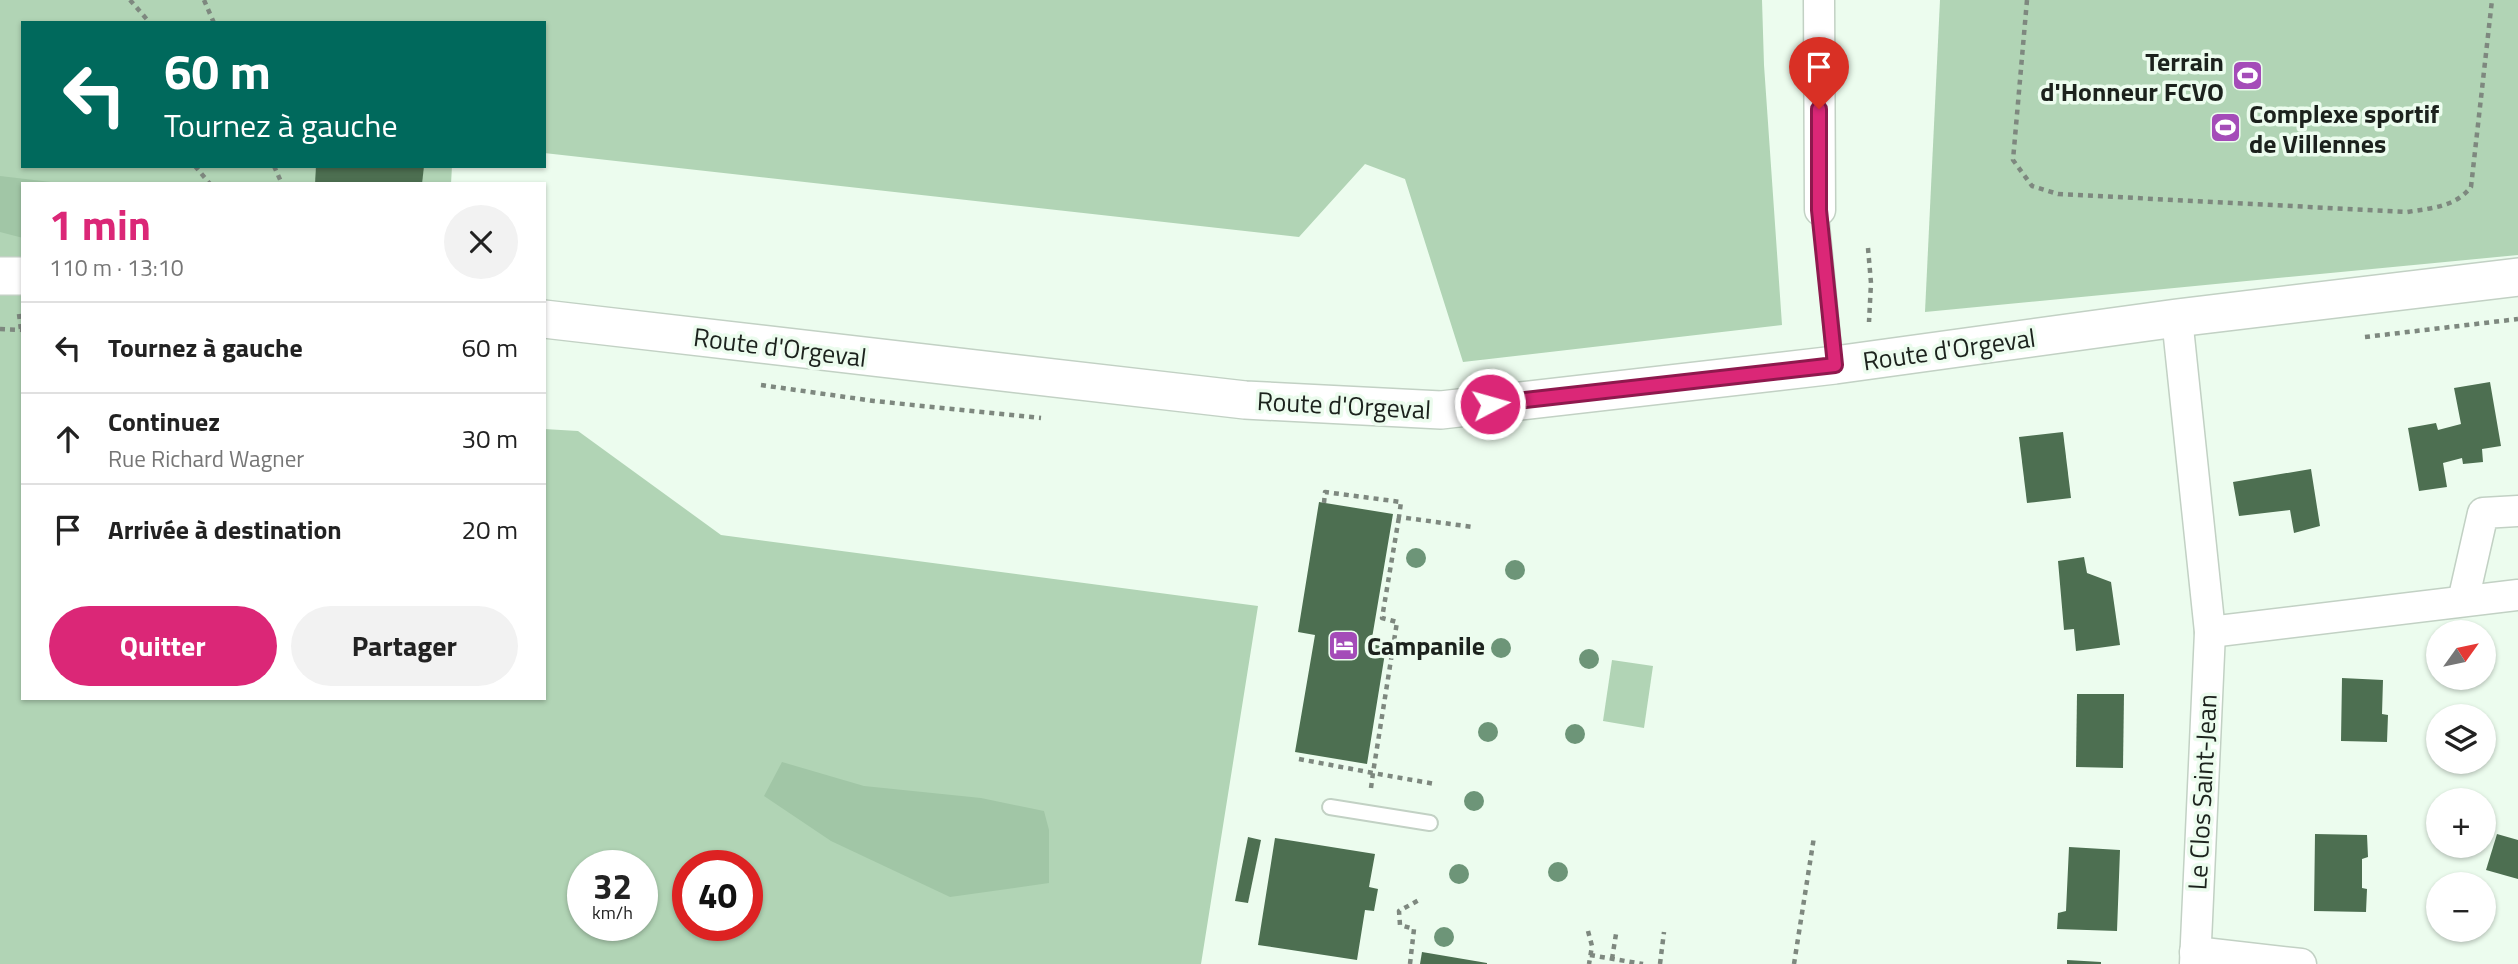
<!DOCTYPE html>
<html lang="fr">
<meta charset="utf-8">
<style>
body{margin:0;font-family:"Titillium Web",sans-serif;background:#f2f2f2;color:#222;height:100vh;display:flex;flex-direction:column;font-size:26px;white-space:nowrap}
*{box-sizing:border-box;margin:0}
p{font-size:23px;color:#767676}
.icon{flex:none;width:38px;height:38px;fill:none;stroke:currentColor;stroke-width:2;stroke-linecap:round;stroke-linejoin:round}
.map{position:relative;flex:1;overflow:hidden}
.panel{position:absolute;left:21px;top:182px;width:525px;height:518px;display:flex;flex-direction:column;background:#fff;border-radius:0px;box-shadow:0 2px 5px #0004}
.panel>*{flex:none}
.hud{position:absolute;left:21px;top:21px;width:525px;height:147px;border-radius:0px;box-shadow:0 2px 5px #0004;background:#00695c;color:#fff;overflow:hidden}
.needle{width:46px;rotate:57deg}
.fabs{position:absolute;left:2426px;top:620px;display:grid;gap:14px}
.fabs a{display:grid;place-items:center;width:70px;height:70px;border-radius:50%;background:#fff;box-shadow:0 2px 5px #0004;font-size:35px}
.speed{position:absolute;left:567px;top:850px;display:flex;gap:14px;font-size:35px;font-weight:700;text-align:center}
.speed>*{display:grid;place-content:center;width:91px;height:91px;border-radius:50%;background:#fff;box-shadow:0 2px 5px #0004;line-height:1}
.speed small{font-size:18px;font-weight:400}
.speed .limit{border:10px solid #d22;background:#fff;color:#111}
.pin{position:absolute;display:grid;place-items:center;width:60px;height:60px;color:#fff;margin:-72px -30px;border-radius:50% 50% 50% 0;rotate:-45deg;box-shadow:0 0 7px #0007}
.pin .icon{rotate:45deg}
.me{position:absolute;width:77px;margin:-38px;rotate:84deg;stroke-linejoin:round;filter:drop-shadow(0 0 5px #0008)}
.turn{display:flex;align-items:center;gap:24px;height:147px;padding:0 28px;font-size:32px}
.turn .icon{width:91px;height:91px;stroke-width:2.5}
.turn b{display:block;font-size:49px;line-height:60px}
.round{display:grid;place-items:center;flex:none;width:74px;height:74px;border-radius:37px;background:#f2f2f2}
.headline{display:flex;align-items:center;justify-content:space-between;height:119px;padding:0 28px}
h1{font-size:42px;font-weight:700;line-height:52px;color:#db2777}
.cta{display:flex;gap:14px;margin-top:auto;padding:14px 28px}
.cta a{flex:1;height:80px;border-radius:42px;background:#db2777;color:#fff;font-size:28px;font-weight:700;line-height:80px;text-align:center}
.cta a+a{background:#f2f2f2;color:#222}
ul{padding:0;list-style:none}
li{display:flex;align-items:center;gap:21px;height:91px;padding:0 28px;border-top:2px solid #e0e0e0}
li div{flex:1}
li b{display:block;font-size:26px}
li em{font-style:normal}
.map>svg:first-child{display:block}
.green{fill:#b1d4b5;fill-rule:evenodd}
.forest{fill:#a1c6a6}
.building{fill:#4d6f51}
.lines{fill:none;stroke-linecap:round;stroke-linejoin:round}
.service-casing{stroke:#c2d1c4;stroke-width:18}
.minor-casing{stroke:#c2d1c4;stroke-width:33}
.tertiary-casing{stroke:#c2d1c4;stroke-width:40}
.path{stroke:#7e887f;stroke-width:4.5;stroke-dasharray:5 5;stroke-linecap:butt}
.service{stroke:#fff;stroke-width:14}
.minor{stroke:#fff;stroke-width:30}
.tertiary{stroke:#fff;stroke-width:37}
.tree{fill:#6d9578}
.route-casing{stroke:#8e194d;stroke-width:18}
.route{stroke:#db2777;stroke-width:12}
.labels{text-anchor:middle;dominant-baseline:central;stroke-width:7;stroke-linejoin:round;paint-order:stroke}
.poi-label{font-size:26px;font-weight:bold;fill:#1c221d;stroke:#ecfcee;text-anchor:start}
.street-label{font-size:26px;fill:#1c221d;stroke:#ecfcee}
</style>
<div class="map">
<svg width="2518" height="964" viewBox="0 0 2518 964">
<rect width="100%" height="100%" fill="#ecfcee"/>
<g class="green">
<path d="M0 0H1762L1764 65 1782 325 1463 362 1405 179 1365 164 1299 237 544 153V23H23V166H452L451 184H23V698H544V429L578 431 721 535 1258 606 1201 964H0ZM583 866H642V926H583ZM688 866H747V926H688Z"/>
<polygon points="1940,0 2518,0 2518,255 1925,312"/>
<polygon points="1612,660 1653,666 1644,728 1603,721"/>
</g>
<g class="forest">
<polygon points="0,176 68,184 23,184 23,238 0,232"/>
<polygon points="782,762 864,786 981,798 1044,811 1049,830 1049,883 950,897 831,841 764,796"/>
</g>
<g class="building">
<polygon points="316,166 424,166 422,184 315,184"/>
<polygon points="2490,382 2501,446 2482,449 2483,462 2463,464 2462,458 2443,463 2447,487 2419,491 2408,428 2436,423 2438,430 2461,424 2454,388"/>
<polygon points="2063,432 2071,498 2027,503 2019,437"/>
<polygon points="2311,469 2320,526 2294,533 2290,510 2239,516 2233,482"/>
<polygon points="1319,502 1393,514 1371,644 1386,647 1367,764 1295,752 1315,635 1298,632"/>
<polygon points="2084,557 2087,573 2111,582 2120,645 2076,651 2074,629 2064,630 2058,561"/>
<polygon points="2342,678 2383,680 2382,714 2388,715 2387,742 2341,741"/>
<polygon points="2077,694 2124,694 2123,768 2076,767"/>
<polygon points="2315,834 2367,835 2368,857 2362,859 2362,888 2367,889 2366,912 2314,911"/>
<polygon points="2497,834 2518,840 2518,879 2486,870"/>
<polygon points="1248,837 1261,840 1248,903 1235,901"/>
<polygon points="1275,838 1375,854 1369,887 1378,889 1374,911 1365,910 1357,960 1258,945"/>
<polygon points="2069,847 2120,850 2117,931 2057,929 2058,913 2066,911"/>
<polygon points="1422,952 1487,963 1487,964 1420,964"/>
<polygon points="2067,960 2101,962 2101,964 2067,964"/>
</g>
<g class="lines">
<defs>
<g id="service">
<polyline points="1820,210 1835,365"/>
<polyline points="1330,807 1430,823"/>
</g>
<g id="minor">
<polyline points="1819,0 1820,210"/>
<polyline points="2177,318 2210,632 2195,964"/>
<polyline points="2463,601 2483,513 2518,511"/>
<polyline points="2210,632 2518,595"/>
<polyline points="2195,952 2301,964"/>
</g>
<g id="tertiary">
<polyline points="0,276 23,276"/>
<polyline points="544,319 1245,400 1441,410 1835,365 2177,318 2518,277"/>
</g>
</defs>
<use href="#service" class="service-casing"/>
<use href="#minor" class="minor-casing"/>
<use href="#tertiary" class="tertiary-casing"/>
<g class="path">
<polyline points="130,0 150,23"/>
<polyline points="204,0 214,23"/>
<path d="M2027 0 2013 160 2032 186 2058 194 2407 212C2432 208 2455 207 2471 187L2492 0"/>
<polyline points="195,166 210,184"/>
<polyline points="274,166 282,184"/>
<polyline points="1868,248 1871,283 1869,322"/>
<polyline points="19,314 21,330"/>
<polyline points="0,329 23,330"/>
<polyline points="2365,337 2518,319"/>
<polyline points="761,385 874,401 1041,418"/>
<polyline points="1324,503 1325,492 1401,502 1399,517 1473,527"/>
<polyline points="1299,759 1373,773 1397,622 1382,618 1399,517"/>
<polyline points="1371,788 1373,773 1435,784"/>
<polyline points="1588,931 1592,946 1589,964"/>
<polyline points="1590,955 1643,964"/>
<polyline points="1612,959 1616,934"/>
<polyline points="1410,964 1414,929 1400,925 1399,911 1419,900"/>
<polyline points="1660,964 1664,932"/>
<polyline points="1794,964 1814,837"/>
</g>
<use href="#service" class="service"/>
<use href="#minor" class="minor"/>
<use href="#tertiary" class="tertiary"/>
</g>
<g class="tree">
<circle cx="1416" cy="558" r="10"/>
<circle cx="1515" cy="570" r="10"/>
<circle cx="1501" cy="648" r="10"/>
<circle cx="1589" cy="659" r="10"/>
<circle cx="1488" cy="732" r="10"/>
<circle cx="1575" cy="734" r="10"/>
<circle cx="1474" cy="801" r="10"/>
<circle cx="1558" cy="872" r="10"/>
<circle cx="1459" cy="874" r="10"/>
<circle cx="1444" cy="937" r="10"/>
</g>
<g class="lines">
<defs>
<polyline id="route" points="1490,404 1835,365 1819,210 1819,109"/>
</defs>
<use href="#route" class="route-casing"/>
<use href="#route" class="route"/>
</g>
<defs>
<symbol id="stadium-square" viewBox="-11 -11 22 22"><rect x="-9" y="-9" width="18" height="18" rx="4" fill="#a44cb8" stroke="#ecfcee"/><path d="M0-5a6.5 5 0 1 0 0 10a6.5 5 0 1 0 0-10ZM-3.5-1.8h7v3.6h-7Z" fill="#fff"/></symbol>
<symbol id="hotel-square" viewBox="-11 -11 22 22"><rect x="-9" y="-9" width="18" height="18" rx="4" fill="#a44cb8" stroke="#ecfcee"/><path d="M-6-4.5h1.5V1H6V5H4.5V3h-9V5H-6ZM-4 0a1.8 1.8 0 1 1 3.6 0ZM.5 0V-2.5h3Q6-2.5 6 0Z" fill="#fff"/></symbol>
</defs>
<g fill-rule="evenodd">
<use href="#stadium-square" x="2230" y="58" width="35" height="35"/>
<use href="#stadium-square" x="2208" y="110" width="35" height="35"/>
<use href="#hotel-square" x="1326" y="628" width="35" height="35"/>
</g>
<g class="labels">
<g class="poi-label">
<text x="2224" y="61" text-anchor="end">Terrain<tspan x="2224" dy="30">d'Honneur FCVO</tspan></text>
<text x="2249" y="113">Complexe sportif<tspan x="2249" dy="30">de Villennes</tspan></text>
<text x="1367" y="645">Campanile</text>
</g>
<g class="street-label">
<text transform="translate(780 347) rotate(7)">Route d'Orgeval</text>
<text transform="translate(1949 349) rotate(-8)">Route d'Orgeval</text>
<text transform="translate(1344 405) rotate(3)">Route d'Orgeval</text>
<text transform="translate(2202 792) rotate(-87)">Le Clos Saint-Jean</text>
</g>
</g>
</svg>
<div class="fabs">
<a><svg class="needle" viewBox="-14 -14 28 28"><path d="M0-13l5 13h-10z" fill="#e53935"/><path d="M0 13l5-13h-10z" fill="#767676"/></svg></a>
<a><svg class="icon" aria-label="layers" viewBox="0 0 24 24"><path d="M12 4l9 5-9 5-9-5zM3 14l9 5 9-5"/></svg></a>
<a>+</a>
<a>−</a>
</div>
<div class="speed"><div>32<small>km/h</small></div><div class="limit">40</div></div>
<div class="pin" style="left:1819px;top:109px;background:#d93025"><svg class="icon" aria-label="arrive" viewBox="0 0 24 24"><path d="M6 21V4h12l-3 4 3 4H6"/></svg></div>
<svg class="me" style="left:1490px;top:404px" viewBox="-20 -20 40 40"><circle r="17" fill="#db2777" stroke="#fff" stroke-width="3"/><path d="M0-11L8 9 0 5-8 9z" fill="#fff"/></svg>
<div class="hud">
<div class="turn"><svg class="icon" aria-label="left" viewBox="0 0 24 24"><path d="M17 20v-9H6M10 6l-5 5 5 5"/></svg><div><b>60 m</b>Tournez à gauche</div></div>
</div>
<section class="panel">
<div class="headline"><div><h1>1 min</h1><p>110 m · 13:10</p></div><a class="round"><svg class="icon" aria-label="close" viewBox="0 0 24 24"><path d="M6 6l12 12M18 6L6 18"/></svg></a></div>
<ul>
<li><svg class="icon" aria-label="left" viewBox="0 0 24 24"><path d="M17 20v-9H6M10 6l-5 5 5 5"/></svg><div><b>Tournez à gauche</b></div><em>60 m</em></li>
<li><svg class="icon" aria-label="ahead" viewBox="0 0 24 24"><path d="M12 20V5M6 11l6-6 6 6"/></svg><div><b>Continuez</b><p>Rue Richard Wagner</p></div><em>30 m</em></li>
<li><svg class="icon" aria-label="arrive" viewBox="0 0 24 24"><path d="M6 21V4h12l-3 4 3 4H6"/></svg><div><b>Arrivée à destination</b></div><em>20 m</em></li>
</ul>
<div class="cta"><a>Quitter</a><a>Partager</a></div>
</section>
</div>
